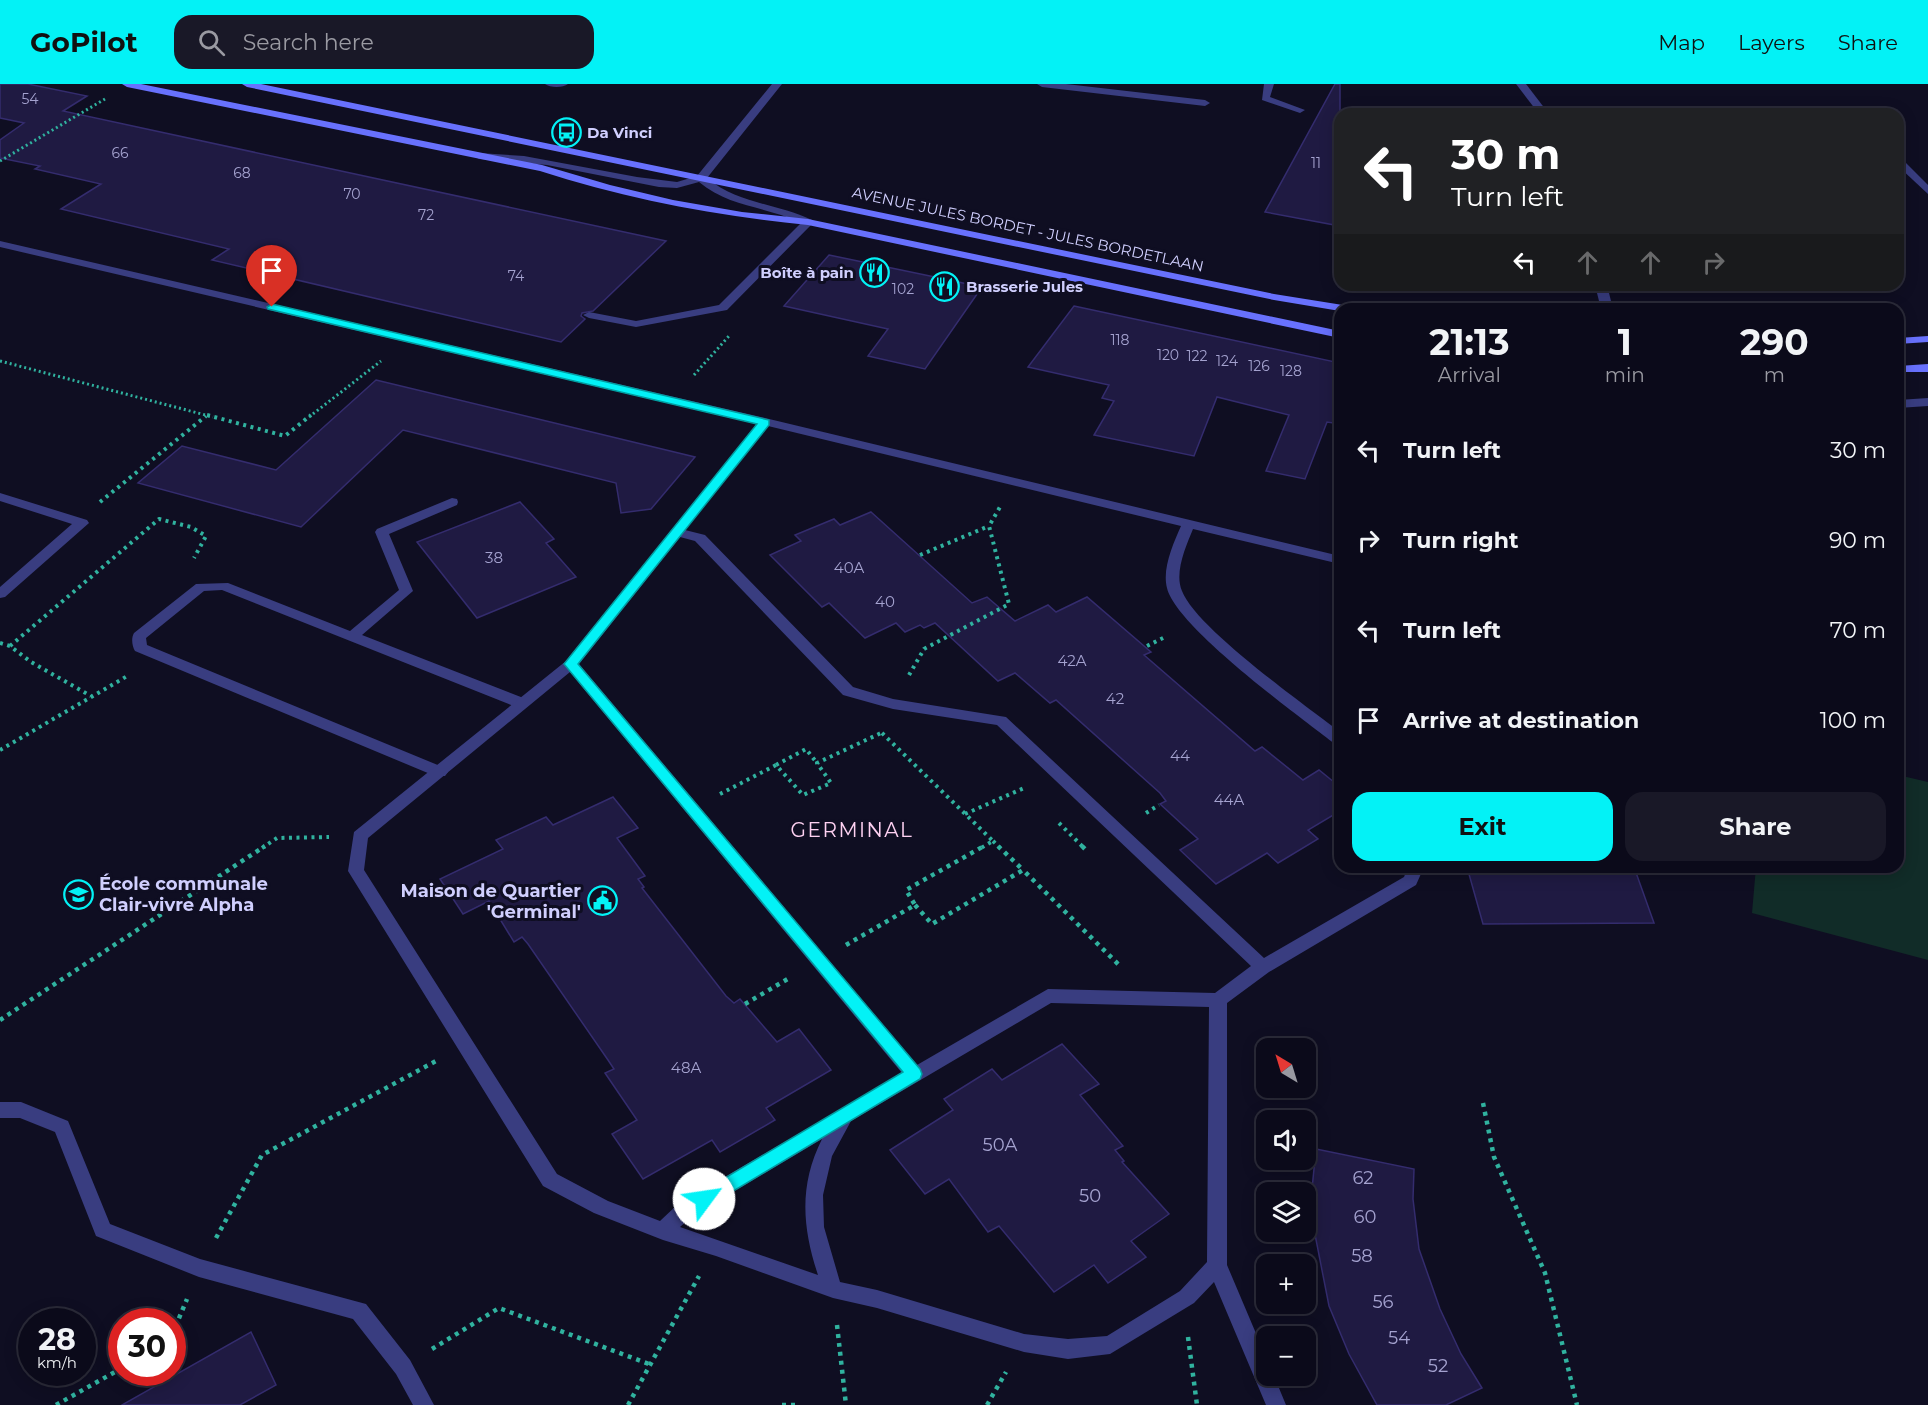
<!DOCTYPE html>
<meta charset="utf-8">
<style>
body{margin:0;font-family:Montserrat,sans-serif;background:#191827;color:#f1f3f6;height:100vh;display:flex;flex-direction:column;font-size:22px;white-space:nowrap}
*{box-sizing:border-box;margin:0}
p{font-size:20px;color:#9a9aa2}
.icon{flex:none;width:33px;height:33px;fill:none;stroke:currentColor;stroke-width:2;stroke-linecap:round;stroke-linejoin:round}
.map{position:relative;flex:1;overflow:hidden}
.sheet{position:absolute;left:1334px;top:219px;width:570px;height:570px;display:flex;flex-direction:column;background:#0b0a1a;border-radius:18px;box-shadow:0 3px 15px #0003,0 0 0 2px #2b2b39}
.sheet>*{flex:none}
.hud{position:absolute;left:1334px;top:24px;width:570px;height:183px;border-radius:18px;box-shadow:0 3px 15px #0003,0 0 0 2px #2b2b39;background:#202124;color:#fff;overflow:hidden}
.needle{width:39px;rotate:322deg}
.controls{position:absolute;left:1256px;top:954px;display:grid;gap:12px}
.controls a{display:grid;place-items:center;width:60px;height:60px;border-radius:12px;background:#0b0a1a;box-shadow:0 3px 15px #0003,0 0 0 2px #2b2b39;font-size:30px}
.speed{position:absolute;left:18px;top:1224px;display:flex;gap:12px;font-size:30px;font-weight:700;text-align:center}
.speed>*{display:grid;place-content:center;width:78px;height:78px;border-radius:50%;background:#0b0a1a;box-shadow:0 3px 15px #0003,0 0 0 2px #2b2b39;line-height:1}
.speed small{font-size:15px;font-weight:400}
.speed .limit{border:9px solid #d22;background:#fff;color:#111}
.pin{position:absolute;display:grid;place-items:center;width:51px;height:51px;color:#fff;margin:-62px -26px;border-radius:50% 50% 50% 0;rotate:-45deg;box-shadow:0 0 6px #0007}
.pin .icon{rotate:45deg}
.me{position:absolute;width:66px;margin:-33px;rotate:59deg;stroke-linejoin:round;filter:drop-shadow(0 0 4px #0008)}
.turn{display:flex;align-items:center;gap:21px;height:126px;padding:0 18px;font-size:27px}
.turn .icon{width:78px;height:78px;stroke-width:2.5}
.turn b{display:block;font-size:42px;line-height:51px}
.lanes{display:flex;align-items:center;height:57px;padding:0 18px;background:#0003;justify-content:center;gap:30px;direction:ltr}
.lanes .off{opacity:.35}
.eta{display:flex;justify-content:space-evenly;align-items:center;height:102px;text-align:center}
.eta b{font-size:36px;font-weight:700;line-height:42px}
.cta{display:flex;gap:12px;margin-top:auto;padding:12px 18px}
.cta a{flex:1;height:69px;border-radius:18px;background:#03f2f6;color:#111;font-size:24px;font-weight:700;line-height:69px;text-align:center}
.cta a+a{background:#191827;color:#f1f3f6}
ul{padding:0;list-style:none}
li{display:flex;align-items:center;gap:18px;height:90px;padding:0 18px}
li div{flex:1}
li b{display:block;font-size:22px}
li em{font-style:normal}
header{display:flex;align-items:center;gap:36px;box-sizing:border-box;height:84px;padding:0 30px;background:#03f2f6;color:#111}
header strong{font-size:28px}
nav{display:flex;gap:33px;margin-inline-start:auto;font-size:21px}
.search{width:420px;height:54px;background:#191827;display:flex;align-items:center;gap:15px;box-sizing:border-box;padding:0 21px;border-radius:18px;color:#9a9aa2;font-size:22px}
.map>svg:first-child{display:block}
.green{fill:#112c28}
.building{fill:#1f1a42;stroke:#342c6e;stroke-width:1.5}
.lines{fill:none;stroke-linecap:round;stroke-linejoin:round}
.path-far2{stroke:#30b29f;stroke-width:3;stroke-dasharray:2 3;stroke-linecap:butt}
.path-far1{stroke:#30b29f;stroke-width:4;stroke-dasharray:3 4.5;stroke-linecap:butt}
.path{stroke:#30b29f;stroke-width:4.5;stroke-dasharray:4 5;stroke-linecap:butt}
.lane{fill:#393d80;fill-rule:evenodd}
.street{fill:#393d80;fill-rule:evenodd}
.secondary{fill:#6871fd;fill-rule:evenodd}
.route{fill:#03f2f6;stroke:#029da0;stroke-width:1.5}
.labels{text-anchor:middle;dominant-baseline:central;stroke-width:6;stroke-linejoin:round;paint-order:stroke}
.far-number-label{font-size:14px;fill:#a4a2cf}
.far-poi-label{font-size:15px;font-weight:bold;fill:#d0cffe;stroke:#0f0e22;text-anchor:start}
.far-street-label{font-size:15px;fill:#d0cffe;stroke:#0f0e22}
.number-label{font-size:15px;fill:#a4a2cf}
.poi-label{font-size:18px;font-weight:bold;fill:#d0cffe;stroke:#0f0e22;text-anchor:start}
.near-number-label{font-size:18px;fill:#a4a2cf}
.neighbourhood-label{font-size:20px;letter-spacing:1.5px;fill:#fed1f2;stroke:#0f0e22}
</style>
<header>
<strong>GoPilot</strong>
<div class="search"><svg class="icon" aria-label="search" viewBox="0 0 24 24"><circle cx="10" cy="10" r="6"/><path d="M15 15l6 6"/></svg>Search here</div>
<nav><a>Map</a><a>Layers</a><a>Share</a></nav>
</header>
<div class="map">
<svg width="1928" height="1321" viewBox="0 0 1928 1321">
<rect width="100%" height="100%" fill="#0f0e22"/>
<polygon class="green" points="1898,691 1928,698 1928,876 1752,829 1756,783 1898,783"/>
<g class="building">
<polygon points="0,0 28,0 87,12 63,27 666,157 593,227 582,229 581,232 585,235 561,258 212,176 229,165 61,125 101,100 35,85 40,82 0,74 0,56 24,39 0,34"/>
<polygon points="1335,0 1340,0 1340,142 1265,128"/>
<polygon points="829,171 930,192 982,203 925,285 868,272 888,245 784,222"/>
<polygon points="1074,222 1340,279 1340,340 1327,338 1305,395 1266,387 1289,331 1217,313 1194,372 1094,351 1114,317 1102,314 1109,301 1028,283"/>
<polygon points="376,296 538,335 695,373 651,425 621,429 616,399 403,346 301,443 138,399 182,362 276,386"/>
<polygon points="520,418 554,455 546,459 576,493 477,534 417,458"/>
<polygon points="871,428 972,519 987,513 1015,537 1048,521 1056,528 1087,513 1151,568 1144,571 1255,667 1262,663 1303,696 1319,686 1340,703 1340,727 1308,746 1318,755 1278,779 1267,769 1216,800 1180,766 1198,755 1160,720 1166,717 1160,709 1056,616 1050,619 1015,589 998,597 935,539 924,544 920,541 905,548 896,539 865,554 829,519 822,523 770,471 801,457 795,451 834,435 840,441"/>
<polygon points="613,713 638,744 617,754 645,792 638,795 644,803 642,804 726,912 734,919 740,915 777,958 799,945 831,986 766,1024 775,1036 720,1068 712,1056 643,1095 612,1050 637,1036 605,989 614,985 608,976 528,860 522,853 514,858 489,817 463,830 440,795 503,765 496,756 546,733 553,741"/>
<polygon points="1467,783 1634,783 1654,839 1483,840"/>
<polygon points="1062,960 1099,1000 1080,1011 1123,1062 1115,1066 1124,1077 1122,1078 1169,1130 1131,1157 1146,1173 1108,1199 1094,1181 1054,1208 999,1142 988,1148 949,1095 925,1110 890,1066 953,1026 944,1015 992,985 1002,996"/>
<polygon points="1316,1065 1414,1085 1413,1115 1419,1165 1440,1225 1461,1270 1482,1304 1446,1321 1377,1321 1349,1270 1329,1222 1310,1125"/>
<polygon points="251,1248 276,1301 240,1321 122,1321"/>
</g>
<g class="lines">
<g class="path-far2">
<polyline points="0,77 105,15"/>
<polyline points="0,277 213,333"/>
<polyline points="694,291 729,252"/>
<polyline points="309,333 381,277"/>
</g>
<g class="path-far1">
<polyline points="207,331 285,352 311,331"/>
<polyline points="100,418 206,332"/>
<polyline points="920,471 989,442"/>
<polyline points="0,559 10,562 31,578 91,612"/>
<polyline points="10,562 159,435 191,443 206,452 194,474"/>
<polyline points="1147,562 1167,552"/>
<polyline points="909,591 924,565 1009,520 989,442 1000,423"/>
<polyline points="882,649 993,757 981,764"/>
<polyline points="0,666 129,591"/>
<polyline points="776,681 806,665 817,679"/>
<polyline points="720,710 776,681 803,711 831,699 817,679 881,649"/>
<polyline points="1146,729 1159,721"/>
<polyline points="965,730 1024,704"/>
<polyline points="1059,739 1084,764"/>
<polyline points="993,757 1000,764"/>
<polyline points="262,764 277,754 329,753"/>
</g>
<g class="path">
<polyline points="998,762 1023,786"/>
<polyline points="1082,762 1086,766 1088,764"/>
<polyline points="915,821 932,840 1023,786 1119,881"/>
<polyline points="846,861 915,821 906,806 984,762"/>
<polyline points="745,920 791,893"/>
<polyline points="0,936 265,762"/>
<polyline points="1483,1019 1494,1073 1545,1189 1577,1321"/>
<polyline points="216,1154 262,1071 436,977"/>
<polyline points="837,1241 846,1321"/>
<polyline points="172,1251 187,1215"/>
<polyline points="1188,1253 1197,1321"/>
<polyline points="432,1265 499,1224 649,1280"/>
<polyline points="56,1321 122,1284"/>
<polyline points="628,1321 699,1192"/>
<polyline points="782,1321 797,1321"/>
<polyline points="987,1321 1006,1288"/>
</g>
<g class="lane">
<path d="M545 0H568C563 4 550 4 545 0Z"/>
<polygon points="1037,0 1066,0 1205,16 1210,19 1205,22 1042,3"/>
<polygon points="1264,0 1274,0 1270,13 1305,26 1300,29 1262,16"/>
<polygon points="1516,0 1526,0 1549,30 1539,30"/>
<polygon points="1898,78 1905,78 1928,101 1928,110 1898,82"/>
<polygon points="808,135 812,136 812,140 727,226 636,243 589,234 583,231 589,228 636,237 719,221 804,136"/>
<polygon points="1595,201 1607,201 1613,225 1601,225"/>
<path d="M452 414 457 415 458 418 457 421 389 450 413 507 362 551 526 615 528 619 526 623H516L222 506 204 507 146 554 147 561 445 684 448 688 445 692H435L135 567C132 562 131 554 134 549L196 500 228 499 350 547 399 506 375 448 377 445Z"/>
</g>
<g class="street">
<path d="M772 0H782L707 94C738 120 776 119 812 136V140C802 142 791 134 781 131 751 121 724 119 699 98L677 104 659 103 547 81 479 75 474 72 479 69 524 72 637 93 677 98 697 92Z"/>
<path d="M0 157 765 334 1340 472V480L1193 445C1186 462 1174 489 1182 507 1196 544 1305 621 1340 648V661L1335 660C1300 633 1176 543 1167 504 1162 485 1173 460 1181 442L768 342 685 446 705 451 853 603 893 615 1006 633 1264 874 1404 793 1408 783H1424L1416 801 1269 888 1227 919V1181L1266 1273V1292H1274L1286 1321H1266L1214 1198 1194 1219 1110 1270 1068 1275 1024 1268 877 1224 833 1214 716 1172 663 1156 594 1129 543 1102 348 787 354 748 566 577 757 340 0 163ZM680 453 695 457 843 611 893 625 997 641 1251 882 1215 909 1048 905 917 981 579 580ZM570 588 902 989 677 1121 660 1137 608 1117 557 1090 364 786 368 754ZM1051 919 1209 923 1207 1178 1180 1207 1107 1252 1068 1255 1024 1250 877 1206 840 1198 824 1143 823 1111 832 1072 851 1037ZM822 1055C799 1101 802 1143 818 1191L680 1143 691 1133Z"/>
<polygon points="1928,314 1928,322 1898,324 1898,316"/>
<polygon points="0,409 87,436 89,439 5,513 0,514 0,503 72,440 0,417"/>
<polygon points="0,1018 21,1018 68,1037 110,1140 200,1175 366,1220 410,1276 434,1321 413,1321 396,1290 353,1235 199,1193 96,1152 55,1048 20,1034 0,1034"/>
</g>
<g class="secondary">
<path d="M122 0H141L542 81 610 101 673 116 742 128 808 135 1340 247V254L808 141C716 132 627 115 540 87L127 3Z"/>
<polygon points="242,0 261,0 1274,210 1349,222 1355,225 1340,225 1340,227 1274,216 247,3"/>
<polygon points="1928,252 1928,258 1898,260 1898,254"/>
<polygon points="1928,280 1928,288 1898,288 1898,282"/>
</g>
</g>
<polygon class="route" points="272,220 769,336 769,341 578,580 920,985 922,990 920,995 710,1121 704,1123 698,1121 696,1115 698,1110 903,988 564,580 757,340 268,225 267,223"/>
<defs>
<symbol id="bus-ring" viewBox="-11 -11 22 22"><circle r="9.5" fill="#0f0e22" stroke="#03f2f6" stroke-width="1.5"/><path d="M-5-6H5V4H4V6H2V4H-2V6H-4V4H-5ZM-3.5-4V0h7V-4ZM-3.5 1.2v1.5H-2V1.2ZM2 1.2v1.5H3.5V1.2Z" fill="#03f2f6"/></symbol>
<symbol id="restaurant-ring" viewBox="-11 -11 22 22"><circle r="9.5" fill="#0f0e22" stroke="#03f2f6" stroke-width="1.5"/><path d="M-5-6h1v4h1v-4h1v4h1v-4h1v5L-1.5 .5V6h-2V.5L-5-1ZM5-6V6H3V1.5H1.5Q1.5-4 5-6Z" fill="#03f2f6"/></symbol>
<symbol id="school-ring" viewBox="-11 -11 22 22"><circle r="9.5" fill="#0f0e22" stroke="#03f2f6" stroke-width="1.5"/><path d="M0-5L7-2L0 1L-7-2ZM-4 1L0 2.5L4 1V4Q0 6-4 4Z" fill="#03f2f6"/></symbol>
<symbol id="civic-ring" viewBox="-11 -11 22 22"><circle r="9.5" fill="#0f0e22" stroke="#03f2f6" stroke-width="1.5"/><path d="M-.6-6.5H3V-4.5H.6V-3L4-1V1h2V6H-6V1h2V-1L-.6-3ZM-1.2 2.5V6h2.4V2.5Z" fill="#03f2f6"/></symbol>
</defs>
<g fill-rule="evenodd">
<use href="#bus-ring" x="550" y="32" width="33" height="33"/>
<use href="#restaurant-ring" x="858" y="172" width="33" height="33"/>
<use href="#restaurant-ring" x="928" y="186" width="33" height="33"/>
<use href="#school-ring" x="62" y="794" width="33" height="33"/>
<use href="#civic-ring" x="586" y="800" width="33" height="33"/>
</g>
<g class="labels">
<g class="far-number-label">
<text x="30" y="15">54</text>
<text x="120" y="69">66</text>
<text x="1316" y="79">11</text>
<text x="242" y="89">68</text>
<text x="352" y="110">70</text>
<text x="426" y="131">72</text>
<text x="516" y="192">74</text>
<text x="903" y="205">102</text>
<text x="1120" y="256">118</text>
<text x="1168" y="271">120</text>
<text x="1197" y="272">122</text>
<text x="1227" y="277">124</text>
<text x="1259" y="282">126</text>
<text x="1291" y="287">128</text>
</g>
<g class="far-poi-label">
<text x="587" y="48">Da Vinci</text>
<text x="854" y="188" text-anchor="end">Boîte à pain</text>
<text x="966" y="202">Brasserie Jules</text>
</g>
<g class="far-street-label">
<text transform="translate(1028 145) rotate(12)">AVENUE JULES BORDET - JULES BORDETLAAN</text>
</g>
<g class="number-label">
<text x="494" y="473">38</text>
<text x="849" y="483">40A</text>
<text x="885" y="517">40</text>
<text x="1072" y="576">42A</text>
<text x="1115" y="614">42</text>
<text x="1180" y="671">44</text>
<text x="1229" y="715">44A</text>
<text x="686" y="983">48A</text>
</g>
<g class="poi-label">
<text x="99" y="800">École communale<tspan x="99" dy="21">Clair-vivre Alpha</tspan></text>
<text x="581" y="807" text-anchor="end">Maison de Quartier<tspan x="581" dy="21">'Germinal'</tspan></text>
</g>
<g class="near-number-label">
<text x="1000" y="1061">50A</text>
<text x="1363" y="1094">62</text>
<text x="1090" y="1112">50</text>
<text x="1365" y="1133">60</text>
<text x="1362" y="1172">58</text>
<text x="1383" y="1218">56</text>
<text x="1399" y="1254">54</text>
<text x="1438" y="1282">52</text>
</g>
<g class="neighbourhood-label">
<text x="852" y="746">GERMINAL</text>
</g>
</g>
</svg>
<div class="controls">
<a><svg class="needle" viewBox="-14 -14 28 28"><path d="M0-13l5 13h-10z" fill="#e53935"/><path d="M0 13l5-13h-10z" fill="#9a9aa2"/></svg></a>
<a><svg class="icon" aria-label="sound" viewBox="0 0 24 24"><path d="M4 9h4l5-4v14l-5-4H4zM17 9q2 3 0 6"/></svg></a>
<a><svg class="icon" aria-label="layers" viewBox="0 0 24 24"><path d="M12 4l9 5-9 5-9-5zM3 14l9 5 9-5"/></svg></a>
<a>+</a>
<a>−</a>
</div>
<div class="speed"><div>28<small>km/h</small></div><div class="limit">30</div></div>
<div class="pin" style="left:272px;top:223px;background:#d93025"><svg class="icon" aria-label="arrive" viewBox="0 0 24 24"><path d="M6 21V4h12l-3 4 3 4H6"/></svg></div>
<svg class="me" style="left:704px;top:1115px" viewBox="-20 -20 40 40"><circle r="19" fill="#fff"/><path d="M0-13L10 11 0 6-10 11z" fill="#03f2f6"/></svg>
<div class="hud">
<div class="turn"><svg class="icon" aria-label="left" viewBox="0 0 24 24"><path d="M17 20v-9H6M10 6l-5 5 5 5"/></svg><div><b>30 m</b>Turn left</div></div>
<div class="lanes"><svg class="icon" aria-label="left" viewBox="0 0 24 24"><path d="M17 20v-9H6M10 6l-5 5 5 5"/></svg><svg class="icon off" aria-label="ahead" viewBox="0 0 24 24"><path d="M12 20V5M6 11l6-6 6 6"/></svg><svg class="icon off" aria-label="ahead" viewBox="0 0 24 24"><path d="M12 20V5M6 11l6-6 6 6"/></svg><svg class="icon off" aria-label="right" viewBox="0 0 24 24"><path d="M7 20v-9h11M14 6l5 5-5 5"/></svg></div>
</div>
<section class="sheet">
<div class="eta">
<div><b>21:13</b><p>Arrival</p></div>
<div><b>1</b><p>min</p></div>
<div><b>290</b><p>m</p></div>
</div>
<ul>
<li><svg class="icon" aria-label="left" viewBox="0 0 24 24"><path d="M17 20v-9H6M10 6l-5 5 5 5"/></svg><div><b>Turn left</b></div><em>30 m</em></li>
<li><svg class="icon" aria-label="right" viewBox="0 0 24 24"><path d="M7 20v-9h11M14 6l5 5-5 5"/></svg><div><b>Turn right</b></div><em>90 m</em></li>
<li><svg class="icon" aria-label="left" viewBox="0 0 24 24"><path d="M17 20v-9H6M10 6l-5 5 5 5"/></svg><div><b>Turn left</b></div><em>70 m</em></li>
<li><svg class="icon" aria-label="arrive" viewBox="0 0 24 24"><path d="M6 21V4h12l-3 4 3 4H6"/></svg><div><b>Arrive at destination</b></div><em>100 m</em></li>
</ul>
<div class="cta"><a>Exit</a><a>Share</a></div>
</section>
</div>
